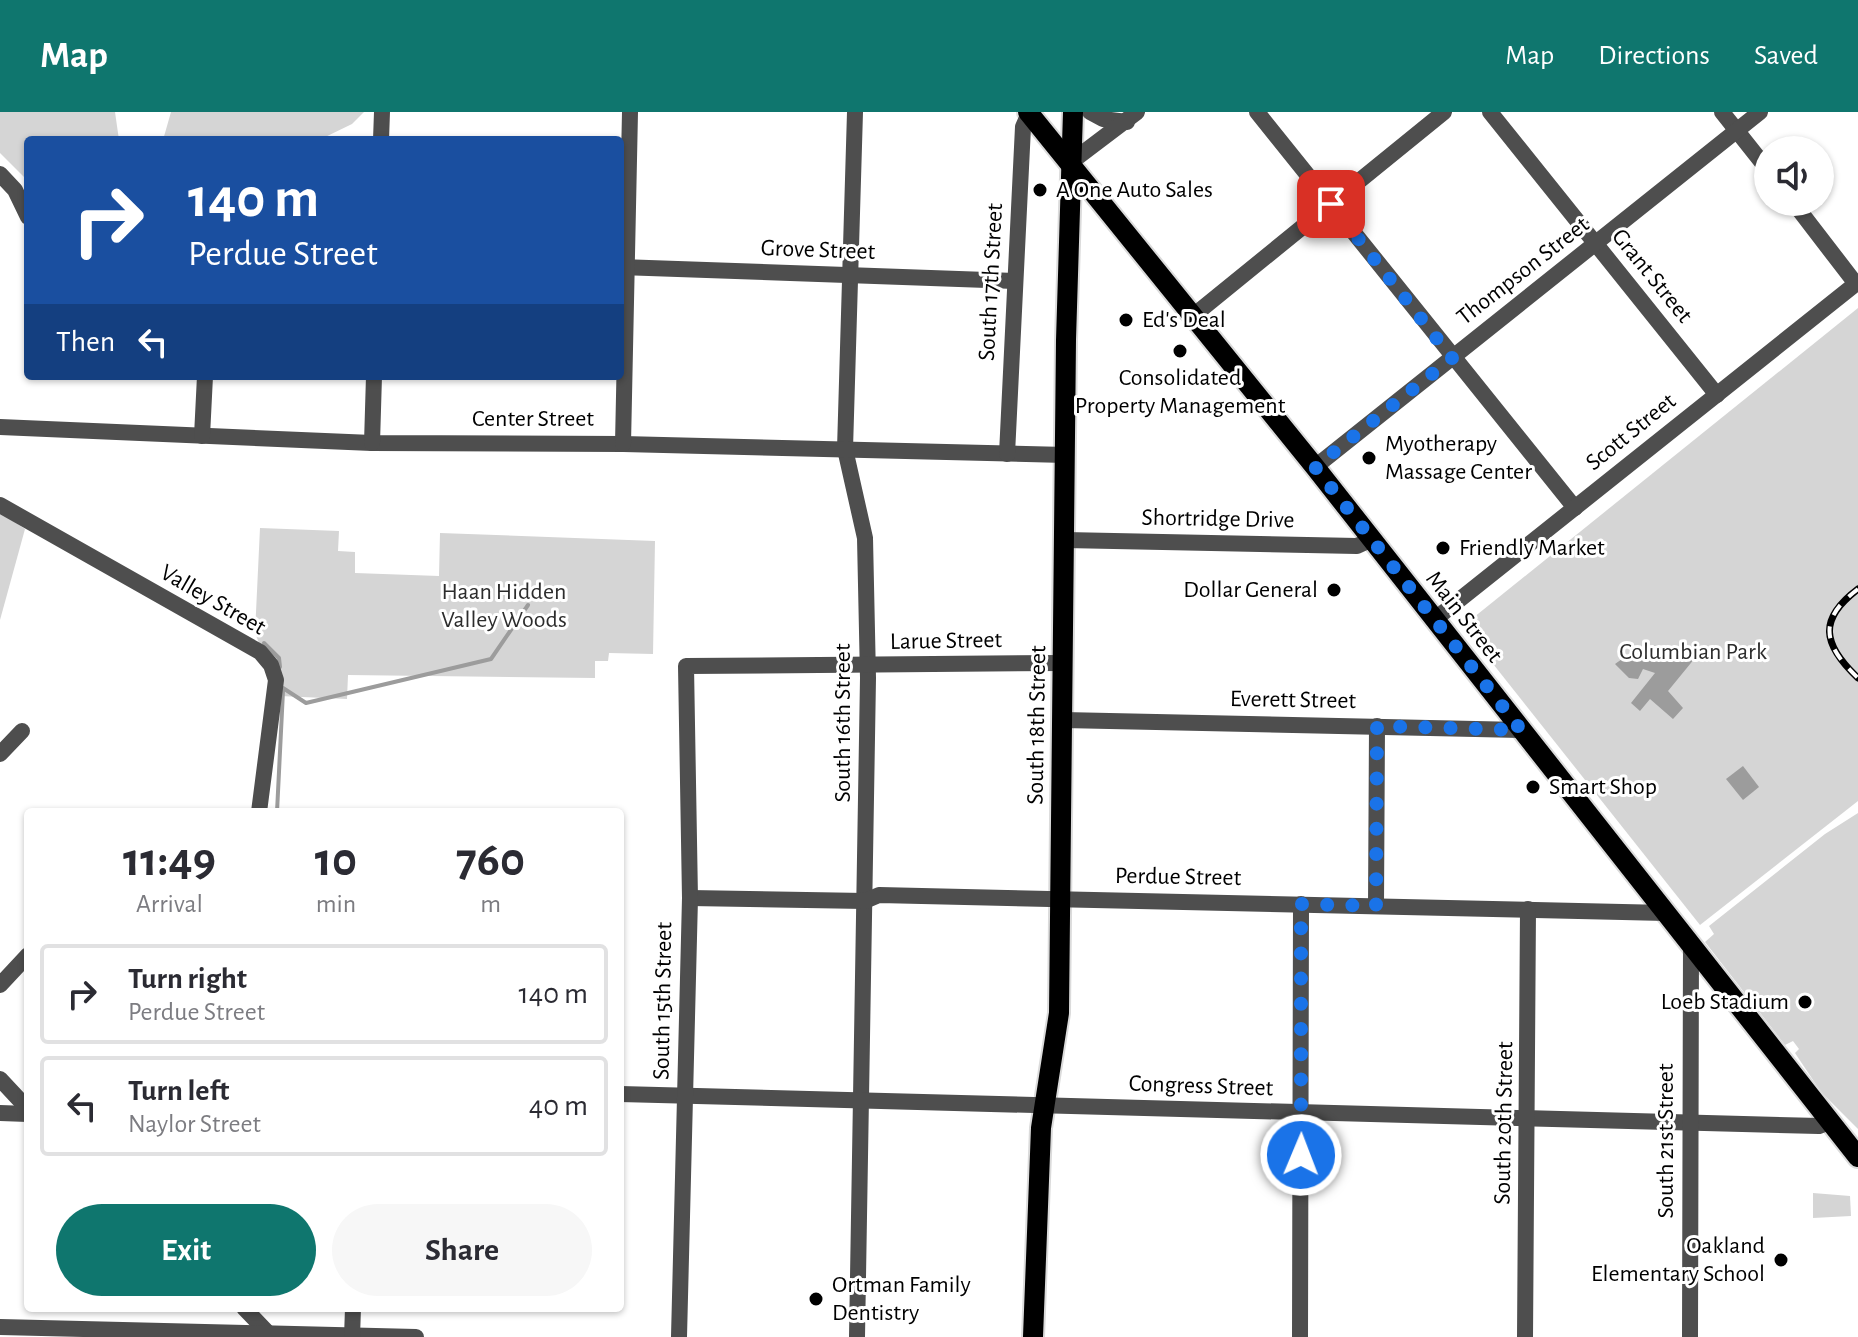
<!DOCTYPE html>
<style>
body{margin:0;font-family:"Alegreya Sans",sans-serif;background:#f7f7f7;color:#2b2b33;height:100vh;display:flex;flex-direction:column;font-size:30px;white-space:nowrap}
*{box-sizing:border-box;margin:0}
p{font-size:26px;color:#7c7c81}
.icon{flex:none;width:44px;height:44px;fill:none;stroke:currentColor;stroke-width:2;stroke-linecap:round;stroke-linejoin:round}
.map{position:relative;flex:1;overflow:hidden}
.drawer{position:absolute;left:24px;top:696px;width:600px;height:504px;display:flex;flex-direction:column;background:#fff;border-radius:8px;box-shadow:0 2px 6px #0004}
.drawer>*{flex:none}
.banner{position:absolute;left:24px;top:24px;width:600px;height:244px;border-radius:8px;box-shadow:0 2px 6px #0004;background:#1a4fa0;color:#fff;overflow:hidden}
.controls{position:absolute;left:1754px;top:24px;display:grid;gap:16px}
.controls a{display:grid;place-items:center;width:80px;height:80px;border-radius:50%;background:#fff;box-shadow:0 2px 6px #0004;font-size:40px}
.pin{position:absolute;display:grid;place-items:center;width:68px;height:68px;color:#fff;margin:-34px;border-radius:16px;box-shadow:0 4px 12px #0006}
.me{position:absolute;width:88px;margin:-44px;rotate:1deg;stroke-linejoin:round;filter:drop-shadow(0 0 6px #0008)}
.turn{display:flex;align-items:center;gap:28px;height:168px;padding:0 32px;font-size:36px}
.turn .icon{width:104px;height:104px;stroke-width:2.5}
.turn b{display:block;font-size:56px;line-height:68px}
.then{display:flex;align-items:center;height:76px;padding:0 32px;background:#0003;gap:16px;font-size:30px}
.eta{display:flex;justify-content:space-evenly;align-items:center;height:136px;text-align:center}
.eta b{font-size:48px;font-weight:700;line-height:56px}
.cta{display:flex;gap:16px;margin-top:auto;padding:16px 32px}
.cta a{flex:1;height:92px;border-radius:48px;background:#0f766e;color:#fff;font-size:32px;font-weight:700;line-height:92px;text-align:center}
.cta a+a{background:#f7f7f7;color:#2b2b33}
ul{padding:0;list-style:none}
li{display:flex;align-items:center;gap:24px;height:100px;margin:0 16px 12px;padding:0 16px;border:4px solid #e1e1e2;border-radius:8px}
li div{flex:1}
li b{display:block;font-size:30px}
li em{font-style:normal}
header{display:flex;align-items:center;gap:48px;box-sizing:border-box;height:112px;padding:0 40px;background:#0f766e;color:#fff}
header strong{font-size:38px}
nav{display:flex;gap:44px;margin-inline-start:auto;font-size:28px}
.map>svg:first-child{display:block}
.green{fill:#d5d5d5}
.water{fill:#9c9c9c}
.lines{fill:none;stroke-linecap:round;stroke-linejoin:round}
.stream{stroke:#9c9c9c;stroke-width:4}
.major-casing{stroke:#dbdbdb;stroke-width:24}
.minor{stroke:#4e4e4e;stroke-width:16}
.major{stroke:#000;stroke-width:20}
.rail-casing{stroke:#000;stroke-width:7}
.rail{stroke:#fff;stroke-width:4;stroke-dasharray:12;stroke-linecap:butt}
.route{stroke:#1a73e8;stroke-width:14;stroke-dasharray:0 25.2}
.poi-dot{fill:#000;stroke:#fff;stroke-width:3}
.labels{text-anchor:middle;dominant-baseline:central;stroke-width:6;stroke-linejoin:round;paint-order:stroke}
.poi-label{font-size:24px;fill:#000;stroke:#fff;text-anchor:start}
.street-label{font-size:24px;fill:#000;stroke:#fff}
.park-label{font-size:24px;fill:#2c2c2c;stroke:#fff}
</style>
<header>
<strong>Map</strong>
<nav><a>Map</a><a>Directions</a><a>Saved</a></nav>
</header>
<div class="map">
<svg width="1858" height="1225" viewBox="0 0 1858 1225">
<rect width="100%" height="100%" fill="#fff"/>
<g class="green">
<polygon points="0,0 115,0 119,28 28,28 28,69 0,41"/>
<polygon points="171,0 364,0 352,12 319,28 163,28"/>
<polygon points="1858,196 1858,689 1700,813 1463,514"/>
<polygon points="0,400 25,417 0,508"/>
<polygon points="260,416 339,419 338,439 355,440 355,461 439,464 440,421 655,429 653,542 609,541 608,549 595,549 595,566 348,563 347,587 280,584 255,521"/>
<polygon points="1858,701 1858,1017 1821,980 1795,941 1799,937 1793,929 1785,933 1705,830 1714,822 1709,814 1825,722"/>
<polygon points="1813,1081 1850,1084 1851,1104 1813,1106"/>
</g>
<g class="water">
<polygon points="1657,533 1695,546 1668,579 1683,596 1673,607 1650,587 1640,599 1631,591 1655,561 1643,557 1638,567 1629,566 1615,552 1636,537"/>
<polygon points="1743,654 1759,675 1743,688 1726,667"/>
</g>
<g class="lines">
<g class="stream">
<polyline points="264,531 279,546 280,555"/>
<polyline points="283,576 306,591 491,547 528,493"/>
<polyline points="277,700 283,579"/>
</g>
<defs>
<g id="major">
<polyline points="1028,0 1315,355 1858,1045"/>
<polyline points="1033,1225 1041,1016 1059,901 1066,228 1073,0"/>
</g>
</defs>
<use href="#major" class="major-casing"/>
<g class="minor">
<polyline points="855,0 845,337 865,426 868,566 857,1225"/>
<polyline points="1090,0 1103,7 1127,10"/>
<polyline points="1257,0 1575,396"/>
<polyline points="1490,0 1717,283"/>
<polyline points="1722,0 1768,58"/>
<polyline points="381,28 382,0"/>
<polyline points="1071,50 1137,0"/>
<polyline points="0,62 15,78 28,105"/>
<polyline points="1793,90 1856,172"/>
<polyline points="620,155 1015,169"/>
<polyline points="1193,204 1444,0"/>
<polyline points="0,315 372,331 623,332 1066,343"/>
<polyline points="202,324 205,264"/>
<polyline points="372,331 374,264"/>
<polyline points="623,332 630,0"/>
<polyline points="1007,342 1023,15 1029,1"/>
<polyline points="1315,355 1760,0"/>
<polyline points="0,393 260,540 271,553 276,568 259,700"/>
<polyline points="1065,428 1357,434 1370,428"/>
<polyline points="1434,508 1858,170"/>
<polyline points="1063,608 1521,618"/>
<polyline points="0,642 22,619"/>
<polyline points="690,786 865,789 879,783 1666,801"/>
<polyline points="1376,794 1377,614"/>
<polyline points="0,873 28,843"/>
<polyline points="0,967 28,997"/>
<polyline points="620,982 1819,1014 1829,1010"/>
<polyline points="0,1001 28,1002"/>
<polyline points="244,1196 269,1222"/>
<polyline points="0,1215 416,1225"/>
<polyline points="352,1225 353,1196"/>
<polyline points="679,1225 690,786 686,554 1063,551"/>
<polyline points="1300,1225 1301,792"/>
<polyline points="1525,1225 1528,797"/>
<polyline points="1690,1225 1691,832"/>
</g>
<use href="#major" class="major"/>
<defs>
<path id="rail" d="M1858 477C1818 507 1822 532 1858 566"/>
</defs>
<use href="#rail" class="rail-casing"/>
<use href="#rail" class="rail"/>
</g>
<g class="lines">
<polyline class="route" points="1301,1043 1301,792 1376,794 1377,614 1521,618 1315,355 1452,246 1331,92"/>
</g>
<g class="poi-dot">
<circle cx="1040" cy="78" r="8"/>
<circle cx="1126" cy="208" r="8"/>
<circle cx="1180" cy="239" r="8"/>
<circle cx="1369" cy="346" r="8"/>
<circle cx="1443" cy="436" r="8"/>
<circle cx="1334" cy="478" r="8"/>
<circle cx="1533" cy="675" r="8"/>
<circle cx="1805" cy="890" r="8"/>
<circle cx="1781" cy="1148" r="8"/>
<circle cx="816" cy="1187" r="8"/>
</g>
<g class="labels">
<g class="poi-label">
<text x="1056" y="78">A One Auto Sales</text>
<text x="1142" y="208">Ed's Deal</text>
<text x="1180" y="266" text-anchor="middle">Consolidated<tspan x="1180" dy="28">Property Management</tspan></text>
<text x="1385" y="332">Myotherapy<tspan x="1385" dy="28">Massage Center</tspan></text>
<text x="1459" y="436">Friendly Market</text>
<text x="1318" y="478" text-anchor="end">Dollar General</text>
<text x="1549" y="675">Smart Shop</text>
<text x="1789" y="890" text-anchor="end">Loeb Stadium</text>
<text x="1765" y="1134" text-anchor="end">Oakland<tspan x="1765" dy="28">Elementary School</tspan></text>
<text x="832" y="1173">Ortman Family<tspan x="832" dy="28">Dentistry</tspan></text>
</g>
<g class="street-label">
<text transform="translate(818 138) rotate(2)">Grove Street</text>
<text transform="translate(1523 159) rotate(-38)">Thompson Street</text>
<text transform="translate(1652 164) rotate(51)">Grant Street</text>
<text transform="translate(991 170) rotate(-87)">South 17th Street</text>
<text x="533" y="307">Center Street</text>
<text transform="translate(1631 320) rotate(-39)">Scott Street</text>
<text transform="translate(1218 407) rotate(1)">Shortridge Drive</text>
<text transform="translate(213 488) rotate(30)">Valley Street</text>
<text transform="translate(1464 505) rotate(52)">Main Street</text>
<text transform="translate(946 529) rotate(-1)">Larue Street</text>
<text transform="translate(1293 588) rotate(1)">Everett Street</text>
<text transform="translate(843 611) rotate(-90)">South 16th Street</text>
<text transform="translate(1037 613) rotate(-89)">South 18th Street</text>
<text transform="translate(1178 765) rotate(1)">Perdue Street</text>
<text transform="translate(663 889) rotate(-89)">South 15th Street</text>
<text transform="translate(1201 974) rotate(2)">Congress Street</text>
<text transform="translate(1504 1011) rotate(-89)">South 20th Street</text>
<text transform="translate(1666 1029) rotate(-90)">South 21st Street</text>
</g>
<g class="park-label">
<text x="504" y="480">Haan Hidden<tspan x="504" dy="28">Valley Woods</tspan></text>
<text x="1693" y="540">Columbian Park</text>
</g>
</g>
</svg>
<div class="controls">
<a><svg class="icon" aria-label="sound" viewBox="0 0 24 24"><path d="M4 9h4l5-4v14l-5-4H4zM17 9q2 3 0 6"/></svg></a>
</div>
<div class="pin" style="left:1331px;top:92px;background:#d93025"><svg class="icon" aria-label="arrive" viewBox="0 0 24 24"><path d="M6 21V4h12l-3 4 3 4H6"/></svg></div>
<svg class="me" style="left:1301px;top:1043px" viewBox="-20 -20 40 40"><circle r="17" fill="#1a73e8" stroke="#fff" stroke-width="3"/><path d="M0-11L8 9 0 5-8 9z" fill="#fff"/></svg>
<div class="banner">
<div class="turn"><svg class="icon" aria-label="right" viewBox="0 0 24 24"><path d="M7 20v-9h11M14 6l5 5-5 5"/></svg><div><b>140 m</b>Perdue Street</div></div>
<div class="then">Then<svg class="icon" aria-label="left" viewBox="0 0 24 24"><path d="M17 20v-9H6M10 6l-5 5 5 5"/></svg></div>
</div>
<section class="drawer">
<div class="eta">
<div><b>11:49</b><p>Arrival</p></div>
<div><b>10</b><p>min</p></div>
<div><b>760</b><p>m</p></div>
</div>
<ul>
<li><svg class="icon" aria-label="right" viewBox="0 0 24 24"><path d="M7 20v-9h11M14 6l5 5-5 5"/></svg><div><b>Turn right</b><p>Perdue Street</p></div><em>140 m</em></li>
<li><svg class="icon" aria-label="left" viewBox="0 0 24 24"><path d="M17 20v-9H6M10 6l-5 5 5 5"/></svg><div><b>Turn left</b><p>Naylor Street</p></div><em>40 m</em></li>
</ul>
<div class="cta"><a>Exit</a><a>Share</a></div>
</section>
</div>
